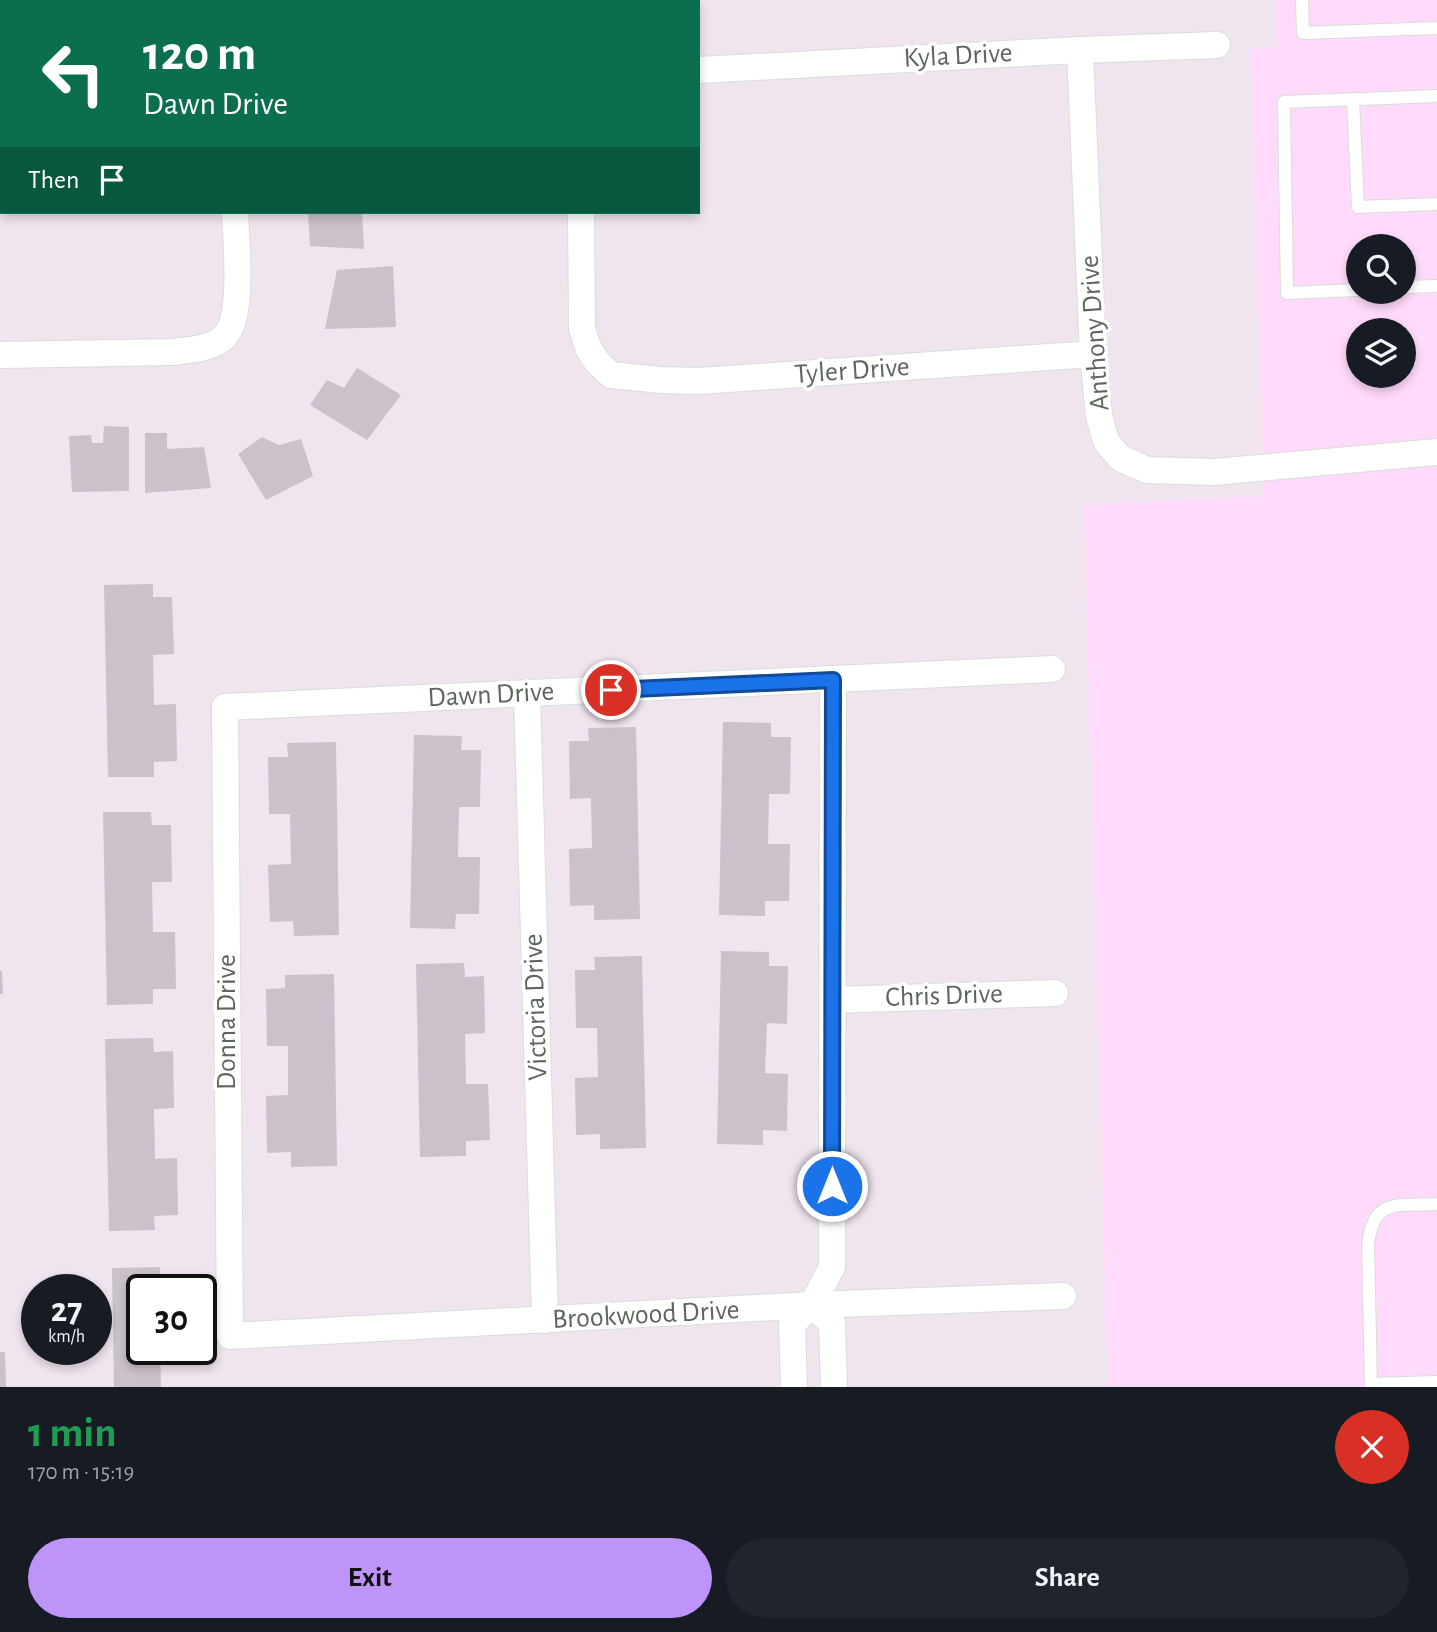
<!DOCTYPE html>
<meta charset="utf-8">
<style>
body{margin:0;font-family:"Alegreya Sans",sans-serif;background:#20242c;color:#f1f3f6;height:100vh;display:flex;flex-direction:column;font-size:26px;white-space:nowrap}
*{box-sizing:border-box;margin:0}
p{font-size:23px;color:#9ea1a6}
.icon{flex:none;width:38px;height:38px;fill:none;stroke:currentColor;stroke-width:2;stroke-linecap:round;stroke-linejoin:round}
.map{position:relative;height:1387px;overflow:hidden}
.sheet{display:flex;flex-direction:column;background:#171b24;flex:1}
.sheet>*{flex:none}
.hud{position:absolute;left:0px;top:0px;width:700px;height:214px;box-shadow:0 4px 10px #0003;background:#0b6e4f;color:#fff;overflow:hidden}
.tools{position:absolute;left:1346px;top:234px;display:grid;gap:14px}
.tools a{display:grid;place-items:center;width:70px;height:70px;border-radius:50%;background:#171b24;box-shadow:0 4px 10px #0003;font-size:35px}
.speed{position:absolute;left:21px;top:1274px;display:flex;gap:14px;font-size:35px;font-weight:700;text-align:center}
.speed>*{display:grid;place-content:center;width:91px;height:91px;border-radius:50%;background:#171b24;box-shadow:0 4px 10px #0003;line-height:1}
.speed small{font-size:18px;font-weight:400}
.speed .limit{border:4px solid #111;border-radius:10px;background:#fff;color:#111}
.pin{position:absolute;display:grid;place-items:center;width:60px;height:60px;color:#fff;margin:-30px;border:4px solid #fff;border-radius:50%;box-shadow:0 2px 7px #0007}
.me{position:absolute;width:77px;margin:-38px;rotate:0deg;stroke-linejoin:round;filter:drop-shadow(0 0 5px #0008)}
.turn{display:flex;align-items:center;gap:24px;height:147px;padding:0 28px;font-size:32px}
.turn .icon{width:91px;height:91px;stroke-width:2.5}
.turn b{display:block;font-size:49px;line-height:60px}
.then{display:flex;align-items:center;height:66px;padding:0 28px;background:#0003;gap:14px;font-size:26px}
.round{display:grid;place-items:center;flex:none;width:74px;height:74px;border-radius:37px;background:#20242c}
.summary{display:flex;align-items:center;justify-content:space-between;height:119px;padding:0 28px}
h1{font-size:42px;font-weight:700;line-height:52px;color:#1e9e55}
.cta{display:flex;gap:14px;margin-top:auto;padding:14px 28px}
.cta a{flex:1;height:80px;border-radius:42px;background:#be94f8;color:#111;font-size:28px;font-weight:700;line-height:80px;text-align:center}
.cta a+a{background:#20242c;color:#f1f3f6}
.map>svg:first-child{display:block}
.commercial{fill:#ffdafa;fill-rule:evenodd}
.building{fill:#cbc1cb}
.lines{fill:none;stroke-linecap:round;stroke-linejoin:round}
.lane-casing{stroke:#d7dfd7;stroke-width:14}
.street-casing{stroke:#d7dfd7;stroke-width:28}
.lane{stroke:#fff;stroke-width:12}
.street{stroke:#fff;stroke-width:26}
.route-casing{stroke:#114b97;stroke-width:18}
.route{stroke:#1a73e8;stroke-width:12}
.labels{text-anchor:middle;dominant-baseline:central;stroke-width:7;stroke-linejoin:round;paint-order:stroke}
.street-label{font-size:28px;fill:#5d665c;stroke:#fff}
</style>
<div class="map">
<svg width="1437" height="1387" viewBox="0 0 1437 1387">
<rect width="100%" height="100%" fill="#f0e4ef"/>
<path class="commercial" d="M1275 0H1437V1387H1108L1084 505 1264 496 1250 49 1277 48ZM1358 247H1404V292H1358ZM1358 331H1404V376H1358Z"/>
<g class="building">
<polygon points="308,212 362,212 364,249 310,246"/>
<polygon points="393,266 396,327 325,329 337,270"/>
<polygon points="357,368 401,395 367,440 310,405 327,380 344,388"/>
<polygon points="104,426 129,427 129,491 72,492 69,436 91,435 92,443 103,443"/>
<polygon points="145,433 167,433 167,449 204,447 211,488 145,493"/>
<polygon points="262,437 279,445 301,439 313,476 266,500 238,454"/>
<polygon points="153,584 153,597 172,597 174,654 153,655 154,705 176,704 177,761 154,762 154,777 108,777 104,585"/>
<polygon points="723,722 771,723 771,737 791,737 790,794 769,794 768,844 790,844 789,901 765,901 765,916 719,915"/>
<polygon points="636,727 640,919 594,920 594,905 570,906 569,849 592,848 591,798 570,799 569,741 589,741 588,728"/>
<polygon points="414,735 462,736 461,750 481,750 480,807 459,807 458,857 480,857 479,914 456,914 455,929 410,928"/>
<polygon points="336,742 339,935 294,936 293,921 270,922 268,865 291,864 290,814 269,814 268,757 288,757 287,743"/>
<polygon points="103,812 151,812 152,825 171,825 172,882 152,882 153,932 175,932 176,989 153,989 153,1004 107,1005"/>
<polygon points="721,951 769,952 769,966 788,966 787,1024 767,1023 765,1073 788,1074 787,1131 763,1130 763,1145 717,1144"/>
<polygon points="642,956 646,1148 600,1149 600,1134 576,1135 575,1078 598,1077 597,1028 576,1028 575,970 595,970 594,957"/>
<polygon points="464,963 465,977 484,976 485,1033 465,1034 466,1084 488,1084 490,1140 466,1141 466,1156 420,1157 416,964"/>
<polygon points="0,971 2,971 3,994 0,994"/>
<polygon points="334,974 337,1166 291,1167 291,1152 267,1153 266,1096 288,1095 288,1046 267,1046 266,989 285,988 285,975"/>
<polygon points="153,1038 154,1052 173,1051 174,1108 154,1109 155,1159 177,1158 178,1215 154,1216 155,1230 109,1231 105,1039"/>
<polygon points="160,1267 160,1281 179,1281 180,1290 142,1290 142,1349 160,1349 161,1387 114,1387 112,1268"/>
<polygon points="0,1352 5,1352 6,1387 0,1387"/>
</g>
<g class="lines">
<defs>
<g id="lane">
<polyline points="1302,0 1303,33 1437,28"/>
<polyline points="1353,99 1358,207 1437,204"/>
<polyline points="1404,287 1437,286"/>
<polyline points="1358,290 1287,293 1284,102 1437,96"/>
<polyline points="1371,1384 1437,1382"/>
<path d="M1371 1387 1368 1245C1373 1197 1398 1206 1437 1204"/>
</g>
<g id="street">
<polyline points="227,0 227,2"/>
<polyline points="1080,50 1093,354 1099,416 1106,441 1120,458 1147,470 1214,472 1437,452"/>
<polyline points="698,70 1080,50 1217,45"/>
<polyline points="581,212 582,329 589,350 598,363 611,375 661,380 699,381 1093,354"/>
<path d="M0 355 173 352C189 350 213 349 225 336 244 316 236 240 235 212"/>
<polyline points="1052,669 225,707 230,1336 812,1305 1063,1296"/>
<polyline points="527,693 545,1320"/>
<polyline points="833,1000 1055,993"/>
<polyline points="812,1305 832,1267 833,680"/>
<polyline points="794,1387 792,1324 812,1305 832,1323 834,1387"/>
</g>
</defs>
<use href="#lane" class="lane-casing"/>
<use href="#street" class="street-casing"/>
<use href="#lane" class="lane"/>
<use href="#street" class="street"/>
</g>
<g class="lines">
<defs>
<polyline id="route" points="611,690 833,680 832,1186"/>
</defs>
<use href="#route" class="route-casing"/>
<use href="#route" class="route"/>
</g>
<g class="labels">
<g class="street-label">
<text transform="translate(958 56) rotate(-3)">Kyla Drive</text>
<text transform="translate(1095 333) rotate(-94)">Anthony Drive</text>
<text transform="translate(852 371) rotate(-4)">Tyler Drive</text>
<text transform="translate(491 695) rotate(-3)">Dawn Drive</text>
<text transform="translate(944 996) rotate(-2)">Chris Drive</text>
<text transform="translate(536 1007) rotate(-92)">Victoria Drive</text>
<text transform="translate(227 1022) rotate(-90)">Donna Drive</text>
<text transform="translate(646 1315) rotate(-3)">Brookwood Drive</text>
</g>
</g>
</svg>
<div class="tools">
<a><svg class="icon" aria-label="search" viewBox="0 0 24 24"><circle cx="10" cy="10" r="6"/><path d="M15 15l6 6"/></svg></a>
<a><svg class="icon" aria-label="layers" viewBox="0 0 24 24"><path d="M12 4l9 5-9 5-9-5zM3 14l9 5 9-5"/></svg></a>
</div>
<div class="speed"><div>27<small>km/h</small></div><div class="limit">30</div></div>
<div class="pin" style="left:611px;top:690px;background:#d93025"><svg class="icon" aria-label="arrive" viewBox="0 0 24 24"><path d="M6 21V4h12l-3 4 3 4H6"/></svg></div>
<svg class="me" style="left:832px;top:1186px" viewBox="-20 -20 40 40"><circle r="17" fill="#1a73e8" stroke="#fff" stroke-width="3"/><path d="M0-11L8 9 0 5-8 9z" fill="#fff"/></svg>
<div class="hud">
<div class="turn"><svg class="icon" aria-label="left" viewBox="0 0 24 24"><path d="M17 20v-9H6M10 6l-5 5 5 5"/></svg><div><b>120 m</b>Dawn Drive</div></div>
<div class="then">Then<svg class="icon" aria-label="arrive" viewBox="0 0 24 24"><path d="M6 21V4h12l-3 4 3 4H6"/></svg></div>
</div>
</div>
<section class="sheet">
<div class="summary"><div><h1>1 min</h1><p>170 m · 15:19</p></div><a class="round" style="background:#d93025;color:#fff"><svg class="icon" aria-label="close" viewBox="0 0 24 24"><path d="M6 6l12 12M18 6L6 18"/></svg></a></div>
<div class="cta"><a>Exit</a><a>Share</a></div>
</section>
